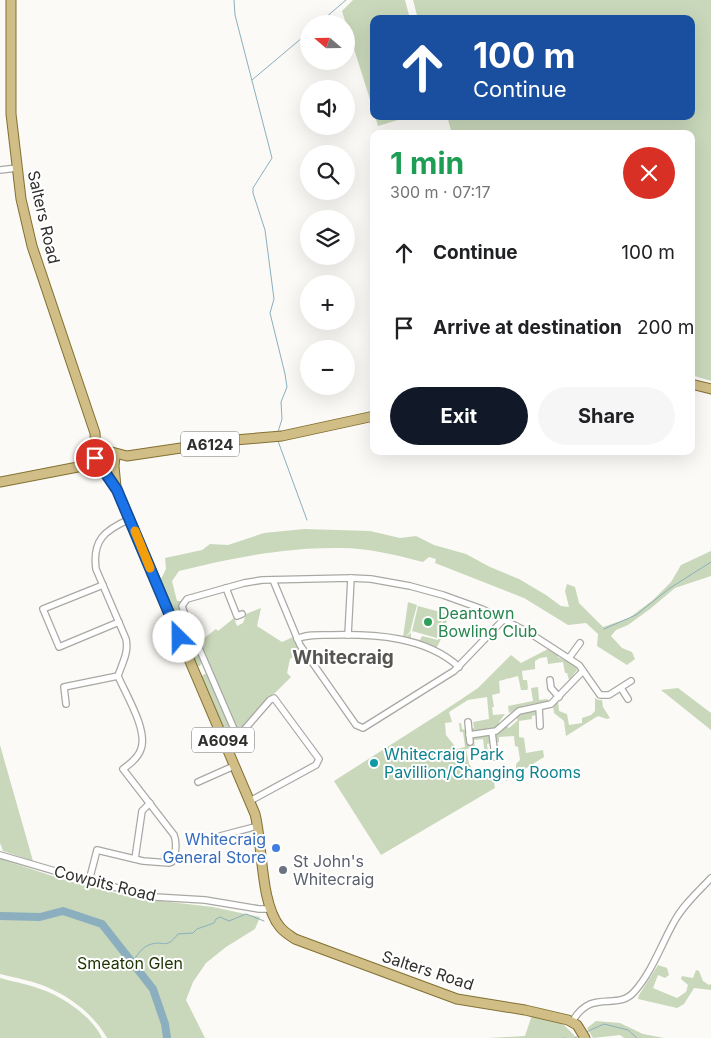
<!DOCTYPE html>
<meta charset="utf-8">
<style>
body{margin:0;font-family:Inter,sans-serif;background:#f6f6f6;color:#202124;height:100vh;display:flex;flex-direction:column;font-size:19px;white-space:nowrap}
*{box-sizing:border-box;margin:0}
p{font-size:16px;color:#757577}
.icon{flex:none;width:28px;height:28px;fill:none;stroke:currentColor;stroke-width:2;stroke-linecap:round;stroke-linejoin:round}
.map{position:relative;flex:1;overflow:hidden}
.sheet{position:absolute;left:370px;top:130px;width:325px;height:325px;display:flex;flex-direction:column;background:#fff;border-radius:10px;box-shadow:0 5px 20px #0002}
.sheet>*{flex:none}
.guide{position:absolute;left:370px;top:15px;width:325px;height:105px;border-radius:10px;box-shadow:0 5px 20px #0002;background:#1a4fa0;color:#fff;overflow:hidden}
.needle{width:32px;rotate:290deg}
.fabs{position:absolute;left:300px;top:15px;display:grid;gap:10px}
.fabs a{display:grid;place-items:center;width:55px;height:55px;border-radius:50%;background:#fff;box-shadow:0 5px 20px #0002;font-size:25px}
.pin{position:absolute;display:grid;place-items:center;width:42px;height:42px;color:#fff;margin:-21px;border:2px solid #fff;border-radius:50%;box-shadow:0 1px 5px #0007}
.me{position:absolute;width:55px;margin:-28px;rotate:337deg;stroke-linejoin:round;filter:drop-shadow(0 0 4px #0008)}
.turn{display:flex;align-items:center;gap:18px;height:105px;padding:0 20px;font-size:22px}
.turn .icon{width:65px;height:65px;stroke-width:2.5}
.turn b{display:block;font-size:35px;line-height:42px}
.round{display:grid;place-items:center;flex:none;width:52px;height:52px;border-radius:26px;background:#f6f6f6}
.summary{display:flex;align-items:center;justify-content:space-between;height:85px;padding:0 20px}
h1{font-size:30px;font-weight:700;line-height:38px;color:#1e9e55}
.cta{display:flex;gap:10px;margin-top:auto;padding:10px 20px}
.cta a{flex:1;height:58px;border-radius:30px;background:#111827;color:#fff;font-size:20px;font-weight:700;line-height:58px;text-align:center}
.cta a+a{background:#f6f6f6;color:#202124}
ul{padding:0;list-style:none}
li{display:flex;align-items:center;gap:15px;height:75px;padding:0 20px}
li div{flex:1}
li b{display:block;font-size:19px}
li em{font-style:normal}
.map>svg:first-child{display:block}
.green{fill:#c9d8ba}
.lines{fill:none;stroke-linecap:round;stroke-linejoin:round}
.stream{stroke:#8bafbf;stroke-width:1}
.river{stroke:#8bafbf;stroke-width:8}
.minor-casing{stroke:#a9a8a4;stroke-width:8}
.primary-casing{stroke:#837032;stroke-width:11}
.minor{stroke:#fff;stroke-width:5.5}
.primary{stroke:#d0be86;stroke-width:9}
.route-casing{stroke:#114b97;stroke-width:12}
.route{stroke:#1a73e8;stroke-width:9}
.slow{stroke:#f59e0b;stroke-width:9}
.leisure-dot{fill:#2e9e5b;stroke:#fff;stroke-width:2}
.culture-dot{fill:#0f9aa8;stroke:#fff;stroke-width:2}
.shop-dot{fill:#3f7fe0;stroke:#fff;stroke-width:2}
.worship-dot{fill:#6b7280;stroke:#fff;stroke-width:2}
.labels{text-anchor:middle;dominant-baseline:central;stroke-width:4;stroke-linejoin:round;paint-order:stroke}
.shield{fill:#fff;stroke:#6d6d6c;stroke-width:1}
.shield-label{font-size:15px;font-weight:bold;fill:#2f2f2d}
.street-label{font-size:16px;fill:#2f2f2d;stroke:#fff}
.leisure-label{font-size:16px;fill:#27864d;stroke:#fff;text-anchor:start}
.culture-label{font-size:16px;fill:#0d838f;stroke:#fff;text-anchor:start}
.shop-label{font-size:16px;fill:#366cbe;stroke:#fff;text-anchor:end}
.worship-label{font-size:16px;fill:#5b616d;stroke:#fff;text-anchor:start}
.park-label{font-size:16px;fill:#1f3302;stroke:#fff}
.quarter-label{font-size:19px;font-weight:bold;fill:#565552;stroke:#fff}
</style>
<div class="map">
<svg width="711" height="1038" viewBox="0 0 711 1038">
<rect width="100%" height="100%" fill="#fbfaf6"/>
<g class="green">
<polygon points="353,0 405,0 410,19 374,19 374,112 342,11"/>
<polygon points="413,0 711,0 711,381 691,375 691,134 452,134 447,116 691,116 691,19 418,19"/>
<polygon points="375,116 411,116 378,126"/>
<path d="M304 529 370 531 400 538 416 536 434 545 466 554 490 567 519 579 546 595 561 606 569 607 565 591 567 584 575 587 579 603 603 627 629 618 653 600 671 582 681 565 711 551V576L675 588 650 609 628 625 616 630 611 636 622 648 632 652 635 659 627 665 597 646 598 634 586 623 568 625 524 598 435 563 436 559 429 557 423 562C396 555 368 548 341 548 285 547 232 558 179 571L172 581 177 601H181L180 608 202 662 200 666H197L161 579 166 569 165 558 202 550 210 544 228 545 264 533Z"/>
<polygon points="408,602 417,605 410,632 405,637 411,633 411,638 420,640 422,636 438,640 445,613 449,614 442,637 436,649 403,637"/>
<polygon points="418,606 444,613 437,638 412,631"/>
<polygon points="261,608 257,626 282,642 293,637 301,652 290,659 287,673 291,677 275,693 268,697 242,727 238,728 235,725 200,641 216,629 218,631 234,618 237,626 243,623 246,614"/>
<polygon points="548,649 557,654 558,657 575,665 577,670 569,680 567,673 565,673 563,662 548,664 547,657 540,658 535,661 535,669 522,671 523,680 527,680 528,688 527,690 521,690 518,676 499,681 500,693 492,695 494,707 492,707 493,715 505,714 499,722 499,728 472,733 470,729 474,728 473,722 489,719 487,697 468,700 449,712 452,722 445,723 446,735 457,749 465,747 463,732 460,732 459,723 461,723 462,729 466,730 468,746 472,745 472,740 474,737 489,735 491,743 487,744 488,752 492,753 490,757 490,761 483,762 483,755 485,755 483,739 474,740 475,747 466,749 469,764 479,776 493,775 495,788 381,855 334,781 439,714 478,688 511,655 521,663"/>
<polygon points="204,674 209,675 232,732 239,736 231,746 201,677"/>
<polygon points="538,687 539,700 548,699 548,701 522,706 509,713 508,706 533,701 531,688"/>
<polygon points="678,688 711,713 711,730 661,690"/>
<polygon points="595,698 598,700 602,700 603,707 610,718 607,719 598,716 566,736 564,721 554,713 553,706 558,701 559,711 567,714 569,725 582,723 582,718 591,715 595,711"/>
<polygon points="535,711 536,715 532,716 532,719 519,721 519,737 524,738 526,753 543,750 544,757 506,781 504,774 516,772 516,764 520,760 518,747 515,746 514,736 499,737 499,742 496,743 495,735 506,726 509,728 518,720 515,717 523,713"/>
<polygon points="0,745 33,861 3,851 0,843"/>
<path d="M0 859 65 880 135 898 213 907 260 917 255 929 226 947 206 963 193 982 186 1000 205 1038H107C95 1016 72 998 49 988 34 981 16 978 0 974Z"/>
<polygon points="658,965 667,968 669,975 665,978 658,975 653,988 677,998 686,992 688,985 681,979 682,976 693,978 696,970 699,971 703,981 709,985 711,984 711,990 694,988 684,1004 677,1008 638,999 639,995"/>
<path d="M0 978C15 982 31 985 46 991 66 999 93 1018 102 1038H0Z"/>
<polygon points="532,1015 563,1024 577,1038 488,1038 525,1036"/>
<polygon points="596,1021 620,1023 643,1034 664,1038 624,1038 620,1035 593,1038 587,1028"/>
</g>
<g class="lines">
<g class="stream">
<polyline points="234,0 235,15 272,158 253,188 253,193 265,230 274,299 270,313 285,374 287,387 281,402 282,419 278,432"/>
<polyline points="318,24 346,0"/>
<polyline points="252,80 309,32"/>
<polyline points="278,441 307,520"/>
<polyline points="604,629 636,615 670,588 711,562"/>
<path d="M132 962C137 956 142 947 149 945 163 939 165 951 178 934L193 933 197 929 214 923 216 919 220 917 229 921 246 914 264 921"/>
<polyline points="586,1032 604,1024 628,1030 637,1038"/>
<polyline points="564,1038 565,1038"/>
<polyline points="575,1038 580,1035"/>
</g>
<polyline class="river" points="0,916 40,917 63,911 102,924 153,989 165,1024 167,1038"/>
<defs>
<g id="minor">
<polyline points="0,170 17,168"/>
<polyline points="273,580 300,645 356,725 363,728 454,671 504,619"/>
<polyline points="103,585 43,609 59,647 119,622"/>
<polyline points="226,588 237,616 242,614"/>
<polyline points="348,635 351,578"/>
<path d="M297 639C307 634 320 635 331 635 374 634 425 636 459 667"/>
<polyline points="569,658 580,643"/>
<polyline points="550,680 551,688 559,697"/>
<polyline points="621,688 628,699"/>
<polyline points="66,704 64,687 118,676"/>
<polyline points="539,707 540,726"/>
<polyline points="468,722 470,742"/>
<polyline points="492,732 495,757"/>
<polyline points="469,735 496,731 519,711 551,704 583,671"/>
<polyline points="198,782 234,766"/>
<polyline points="250,801 316,765 319,759 274,698 270,700 243,731 238,732 234,729 186,618 182,606 187,599 244,583 262,580 351,578 371,579 410,586 443,595 482,609 528,632 579,665 600,695 609,695 631,681"/>
<polyline points="220,836 258,826"/>
<polyline points="0,855 89,881 155,897 205,900 259,909 270,909"/>
<polyline points="135,859 142,811 150,803"/>
<path d="M89 881 97 850 143 861 169 863 172 862C176 855 177 842 174 835L123 769C130 764 138 758 141 749 148 730 126 695 118 676 122 663 129 653 126 639L96 569C92 540 105 530 130 519"/>
<path d="M572 1022C592 987 616 1012 634 992 652 972 661 945 674 922 683 905 698 892 711 878"/>
</g>
<g id="primary">
<polyline points="11,0 11,114 21,199 32,246 95,433 96,455"/>
<polyline points="691,384 711,389"/>
<polyline points="111,452 115,457 114,466 116,487"/>
<polyline points="99,469 95,464 95,458 98,453 104,450 127,456 235,440 282,436 374,416"/>
<path d="M104 471 117 490 255 814C263 845 260 903 280 927 284 932 289 935 295 939L457 999 525 1010 568 1020 577 1025 585 1038"/>
<polyline points="0,482 83,466 95,458"/>
</g>
</defs>
<use href="#minor" class="minor-casing"/>
<use href="#primary" class="primary-casing"/>
<use href="#minor" class="minor"/>
<use href="#primary" class="primary"/>
</g>
<g class="lines">
<defs>
<polyline id="route" points="95,458 97,467 104,471 117,490 179,637"/>
</defs>
<use href="#route" class="route-casing"/>
<use href="#route" class="route"/>
<polyline class="slow" points="135,531 150,568"/>
</g>
<circle class="leisure-dot" cx="428" cy="622" r="5"/>
<circle class="culture-dot" cx="374" cy="763" r="5"/>
<circle class="shop-dot" cx="276" cy="848" r="5"/>
<circle class="worship-dot" cx="283" cy="870" r="5"/>
<g class="labels">
<g class="shield">
<rect x="181" y="431.5" width="58" height="25" rx="4"/>
<rect x="192" y="727.5" width="62" height="25" rx="4"/>
</g>
<g class="shield-label">
<text x="210" y="444">A6124</text>
<text x="223" y="740">A6094</text>
</g>
<g class="street-label">
<text transform="translate(44 217) rotate(77)">Salters Road</text>
<text transform="translate(105 883) rotate(14)">Cowpits Road</text>
<text transform="translate(428 970) rotate(18)">Salters Road</text>
</g>
<g class="leisure-label">
<text x="438" y="613">Deantown<tspan x="438" dy="18">Bowling Club</tspan></text>
</g>
<g class="culture-label">
<text x="384" y="754">Whitecraig Park<tspan x="384" dy="18">Pavillion/Changing Rooms</tspan></text>
</g>
<g class="shop-label">
<text x="266" y="839">Whitecraig<tspan x="266" dy="18">General Store</tspan></text>
</g>
<g class="worship-label">
<text x="293" y="861">St John's<tspan x="293" dy="18">Whitecraig</tspan></text>
</g>
<g class="park-label">
<text x="130" y="963">Smeaton Glen</text>
</g>
<g class="quarter-label">
<text x="343" y="657">Whitecraig</text>
</g>
</g>
</svg>
<div class="fabs">
<a><svg class="needle" viewBox="-14 -14 28 28"><path d="M0-13l5 13h-10z" fill="#e53935"/><path d="M0 13l5-13h-10z" fill="#757577"/></svg></a>
<a><svg class="icon" aria-label="sound" viewBox="0 0 24 24"><path d="M4 9h4l5-4v14l-5-4H4zM17 9q2 3 0 6"/></svg></a>
<a><svg class="icon" aria-label="search" viewBox="0 0 24 24"><circle cx="10" cy="10" r="6"/><path d="M15 15l6 6"/></svg></a>
<a><svg class="icon" aria-label="layers" viewBox="0 0 24 24"><path d="M12 4l9 5-9 5-9-5zM3 14l9 5 9-5"/></svg></a>
<a>+</a>
<a>−</a>
</div>
<div class="pin" style="left:95px;top:458px;background:#d93025"><svg class="icon" aria-label="arrive" viewBox="0 0 24 24"><path d="M6 21V4h12l-3 4 3 4H6"/></svg></div>
<svg class="me" style="left:179px;top:637px" viewBox="-20 -20 40 40"><circle r="19" fill="#fff"/><path d="M0-13L10 11 0 6-10 11z" fill="#1a73e8"/></svg>
<div class="guide">
<div class="turn"><svg class="icon" aria-label="ahead" viewBox="0 0 24 24"><path d="M12 20V5M6 11l6-6 6 6"/></svg><div><b>100 m</b>Continue</div></div>
</div>
<section class="sheet">
<div class="summary"><div><h1>1 min</h1><p>300 m · 07:17</p></div><a class="round" style="background:#d93025;color:#fff"><svg class="icon" aria-label="close" viewBox="0 0 24 24"><path d="M6 6l12 12M18 6L6 18"/></svg></a></div>
<ul>
<li><svg class="icon" aria-label="ahead" viewBox="0 0 24 24"><path d="M12 20V5M6 11l6-6 6 6"/></svg><div><b>Continue</b></div><em>100 m</em></li>
<li><svg class="icon" aria-label="arrive" viewBox="0 0 24 24"><path d="M6 21V4h12l-3 4 3 4H6"/></svg><div><b>Arrive at destination</b></div><em>200 m</em></li>
</ul>
<div class="cta"><a>Exit</a><a>Share</a></div>
</section>
</div>
